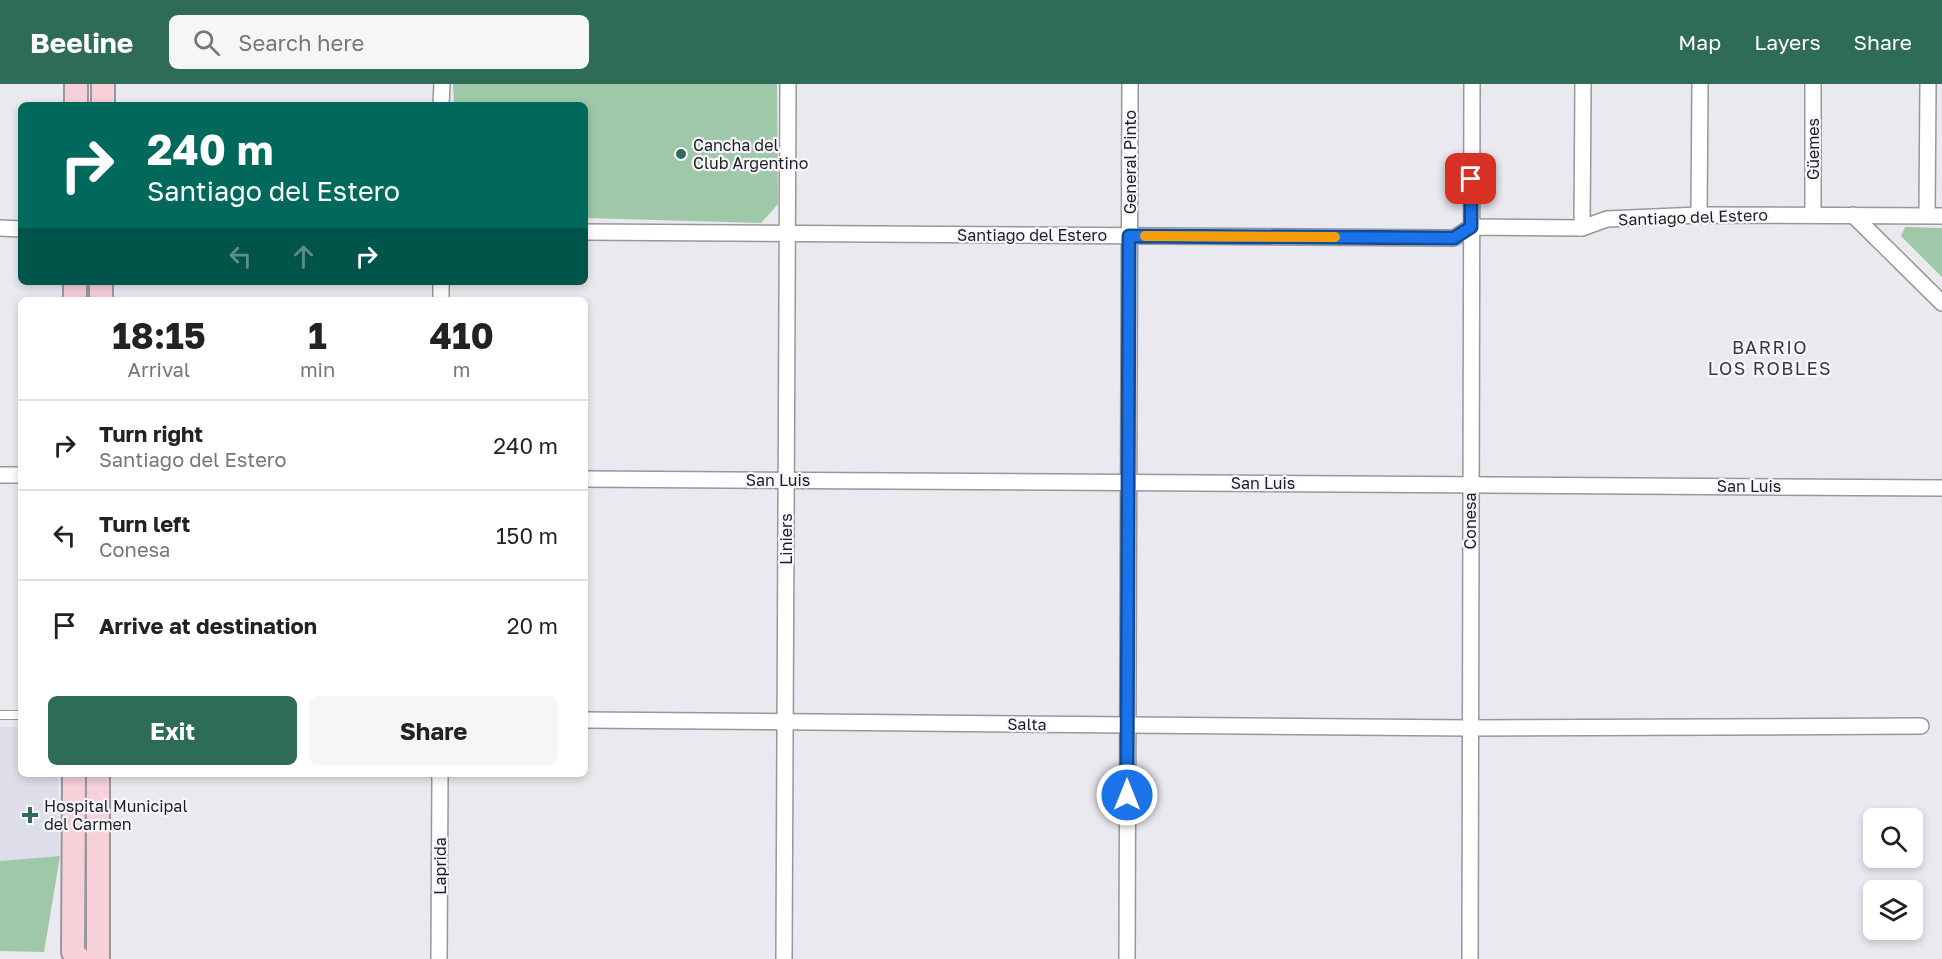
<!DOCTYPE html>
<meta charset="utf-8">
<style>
body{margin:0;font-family:"Golos Text",sans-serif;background:#f6f6f6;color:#222;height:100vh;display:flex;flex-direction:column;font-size:22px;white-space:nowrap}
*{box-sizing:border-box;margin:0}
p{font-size:20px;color:#767676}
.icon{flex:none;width:33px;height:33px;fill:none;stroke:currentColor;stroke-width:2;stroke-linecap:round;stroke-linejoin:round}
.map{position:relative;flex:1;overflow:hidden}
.drawer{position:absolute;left:18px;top:213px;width:570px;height:480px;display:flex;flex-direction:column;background:#fff;border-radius:9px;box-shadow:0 3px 9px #0003}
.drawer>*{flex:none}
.banner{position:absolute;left:18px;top:18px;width:570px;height:183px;border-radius:9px;box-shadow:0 3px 9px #0003;background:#00695c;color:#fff;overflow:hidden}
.tools{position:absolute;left:1863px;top:724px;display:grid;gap:12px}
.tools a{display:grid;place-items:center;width:60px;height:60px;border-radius:9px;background:#fff;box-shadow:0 3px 9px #0003;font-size:30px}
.pin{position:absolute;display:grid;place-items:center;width:51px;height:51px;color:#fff;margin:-26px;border-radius:12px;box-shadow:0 3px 9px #0006}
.me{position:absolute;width:66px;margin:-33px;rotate:0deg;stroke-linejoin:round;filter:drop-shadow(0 0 4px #0008)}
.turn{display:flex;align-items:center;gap:21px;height:126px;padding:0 30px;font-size:27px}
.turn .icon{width:78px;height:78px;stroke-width:2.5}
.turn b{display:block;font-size:42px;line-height:51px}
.lanes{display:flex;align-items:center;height:57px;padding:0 30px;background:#0003;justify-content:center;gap:30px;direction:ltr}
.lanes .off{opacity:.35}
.eta{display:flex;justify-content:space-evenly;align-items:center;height:102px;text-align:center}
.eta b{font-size:36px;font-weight:700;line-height:42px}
.cta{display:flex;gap:12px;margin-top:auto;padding:12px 30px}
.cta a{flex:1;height:69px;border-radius:9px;background:#2f6c57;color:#fff;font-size:24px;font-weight:700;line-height:69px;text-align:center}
.cta a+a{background:#f6f6f6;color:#222}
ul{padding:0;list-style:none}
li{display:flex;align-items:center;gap:18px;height:90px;padding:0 30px;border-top:2px solid #e0e0e0}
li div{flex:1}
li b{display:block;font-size:22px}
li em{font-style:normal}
header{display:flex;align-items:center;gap:36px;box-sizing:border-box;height:84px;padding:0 30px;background:#2f6c57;color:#fff}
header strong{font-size:28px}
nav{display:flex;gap:33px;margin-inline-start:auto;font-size:21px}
.search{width:420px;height:54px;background:#f6f6f6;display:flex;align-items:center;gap:15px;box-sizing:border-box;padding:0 21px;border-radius:9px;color:#767676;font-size:22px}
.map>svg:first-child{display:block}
.built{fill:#dedeeb}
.green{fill:#9ec8a8}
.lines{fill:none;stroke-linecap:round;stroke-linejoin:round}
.service-casing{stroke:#97979c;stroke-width:10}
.minor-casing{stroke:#97979c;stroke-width:18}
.secondary-casing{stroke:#97979c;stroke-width:26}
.service{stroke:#fff;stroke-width:8}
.minor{stroke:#fff;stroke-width:15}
.secondary{stroke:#f7d0d9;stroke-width:22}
.route-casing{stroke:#114b97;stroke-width:15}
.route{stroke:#1a73e8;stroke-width:10}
.slow{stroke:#f59e0b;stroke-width:10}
.poi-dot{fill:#2f6c57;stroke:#f6f6fc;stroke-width:2}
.labels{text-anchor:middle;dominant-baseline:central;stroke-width:4.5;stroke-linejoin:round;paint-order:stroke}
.poi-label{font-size:16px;fill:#1e1e20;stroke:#f6f6fc;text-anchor:start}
.street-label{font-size:16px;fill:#1e1e20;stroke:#f6f6fc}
.neighbourhood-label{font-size:18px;letter-spacing:1.5px;fill:#38383d;stroke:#f6f6fc}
</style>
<header>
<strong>Beeline</strong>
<div class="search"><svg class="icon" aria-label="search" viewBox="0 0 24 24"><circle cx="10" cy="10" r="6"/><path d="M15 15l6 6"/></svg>Search here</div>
<nav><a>Map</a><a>Layers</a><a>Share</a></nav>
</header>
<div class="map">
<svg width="1942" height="875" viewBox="0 0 1942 875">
<rect width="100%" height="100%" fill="#e9e9ef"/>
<polygon class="built" points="0,643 21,643 21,690 58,690 60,772 0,777"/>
<g class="green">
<polygon points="453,0 777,0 778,120 761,139 585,134 585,21 454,21"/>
<polygon points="1905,143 1942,144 1942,193 1901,152"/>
<polygon points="60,772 44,868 0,867 0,777"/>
</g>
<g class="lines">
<defs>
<polyline id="service" points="0,631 21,631"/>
<g id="minor">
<polyline points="441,21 442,0"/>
<polyline points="1813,130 1813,0"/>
<polyline points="1699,131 1700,0"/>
<polyline points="1853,131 1942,219"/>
<polyline points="1927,131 1928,0"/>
<polyline points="0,144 21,145"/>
<polyline points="1582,144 1583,0"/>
<polyline points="585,148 1454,154 1471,143 1582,144 1607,135 1699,131 1942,132"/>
<polyline points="441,216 441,198"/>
<polyline points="0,391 21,391"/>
<polyline points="585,395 1942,404"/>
<polyline points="585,636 1470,644 1921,642"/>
<polyline points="439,875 440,690"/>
<polyline points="784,875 788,0"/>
<polyline points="1127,875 1130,0"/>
<polyline points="1470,875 1472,0"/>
</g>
<g id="secondary">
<polyline points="76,21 76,0"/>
<polyline points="103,21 103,0"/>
<polyline points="75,216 75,198"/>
<polyline points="101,216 101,198"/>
<polyline points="74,690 73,868 79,875"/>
<polyline points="98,875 98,690"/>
</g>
</defs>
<use href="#service" class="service-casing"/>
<use href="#minor" class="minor-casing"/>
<use href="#secondary" class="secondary-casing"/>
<use href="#service" class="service"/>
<use href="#minor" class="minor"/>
<use href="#secondary" class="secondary"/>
</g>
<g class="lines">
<defs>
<polyline id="route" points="1127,711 1129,152 1454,154 1471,143 1471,95"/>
</defs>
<use href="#route" class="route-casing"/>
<use href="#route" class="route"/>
<polyline class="slow" points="1145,152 1335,153"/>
</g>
<g class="poi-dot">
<circle cx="681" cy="70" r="6"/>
<path d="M27 722h6v6h6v6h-6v6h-6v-6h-6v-6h6z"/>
</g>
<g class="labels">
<g class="poi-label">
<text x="693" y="61">Cancha del<tspan x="693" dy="18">Club Argentino</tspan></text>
<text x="44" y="722">Hospital Municipal<tspan x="44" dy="18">del Carmen</tspan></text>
</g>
<g class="street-label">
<text transform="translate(1813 65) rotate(-90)">Güemes</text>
<text transform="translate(1130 78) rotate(-90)">General Pinto</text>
<text transform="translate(1693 133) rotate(-2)">Santiago del Estero</text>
<text x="1032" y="151">Santiago del Estero</text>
<text x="778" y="396">San Luis</text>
<text x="1263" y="399">San Luis</text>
<text x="1749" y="402">San Luis</text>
<text transform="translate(1470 437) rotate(-90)">Conesa</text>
<text transform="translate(786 455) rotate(-90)">Liniers</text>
<text transform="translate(1027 640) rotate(1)">Salta</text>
<text transform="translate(440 782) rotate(-90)">Laprida</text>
</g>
<g class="neighbourhood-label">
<text x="1770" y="263">BARRIO<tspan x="1770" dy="21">LOS ROBLES</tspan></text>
</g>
</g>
</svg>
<div class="tools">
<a><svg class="icon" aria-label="search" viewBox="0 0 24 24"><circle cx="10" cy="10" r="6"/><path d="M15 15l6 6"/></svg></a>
<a><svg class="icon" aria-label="layers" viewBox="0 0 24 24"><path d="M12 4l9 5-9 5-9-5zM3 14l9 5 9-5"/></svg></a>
</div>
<div class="pin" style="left:1471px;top:95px;background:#d93025"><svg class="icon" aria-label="arrive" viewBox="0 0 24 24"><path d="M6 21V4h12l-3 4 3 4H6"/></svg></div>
<svg class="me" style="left:1127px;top:711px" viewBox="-20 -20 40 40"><circle r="17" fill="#1a73e8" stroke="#fff" stroke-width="3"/><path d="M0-11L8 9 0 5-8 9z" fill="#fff"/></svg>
<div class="banner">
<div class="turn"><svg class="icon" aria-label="right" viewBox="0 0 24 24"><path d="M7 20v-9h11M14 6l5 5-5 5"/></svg><div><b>240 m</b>Santiago del Estero</div></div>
<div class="lanes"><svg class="icon off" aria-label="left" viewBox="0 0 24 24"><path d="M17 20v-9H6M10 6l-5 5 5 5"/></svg><svg class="icon off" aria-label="ahead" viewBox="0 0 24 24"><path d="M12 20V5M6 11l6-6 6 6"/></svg><svg class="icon" aria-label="right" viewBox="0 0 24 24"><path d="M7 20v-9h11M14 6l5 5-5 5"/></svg></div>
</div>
<section class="drawer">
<div class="eta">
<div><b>18:15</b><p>Arrival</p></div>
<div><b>1</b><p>min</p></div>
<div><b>410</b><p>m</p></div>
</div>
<ul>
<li><svg class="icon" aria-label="right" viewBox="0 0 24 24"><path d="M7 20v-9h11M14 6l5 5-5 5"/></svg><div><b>Turn right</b><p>Santiago del Estero</p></div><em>240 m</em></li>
<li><svg class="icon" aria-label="left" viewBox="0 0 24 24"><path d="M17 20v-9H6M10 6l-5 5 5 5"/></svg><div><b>Turn left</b><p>Conesa</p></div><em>150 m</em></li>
<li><svg class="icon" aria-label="arrive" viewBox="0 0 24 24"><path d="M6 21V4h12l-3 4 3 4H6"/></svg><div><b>Arrive at destination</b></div><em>20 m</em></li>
</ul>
<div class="cta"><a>Exit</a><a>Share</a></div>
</section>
</div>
